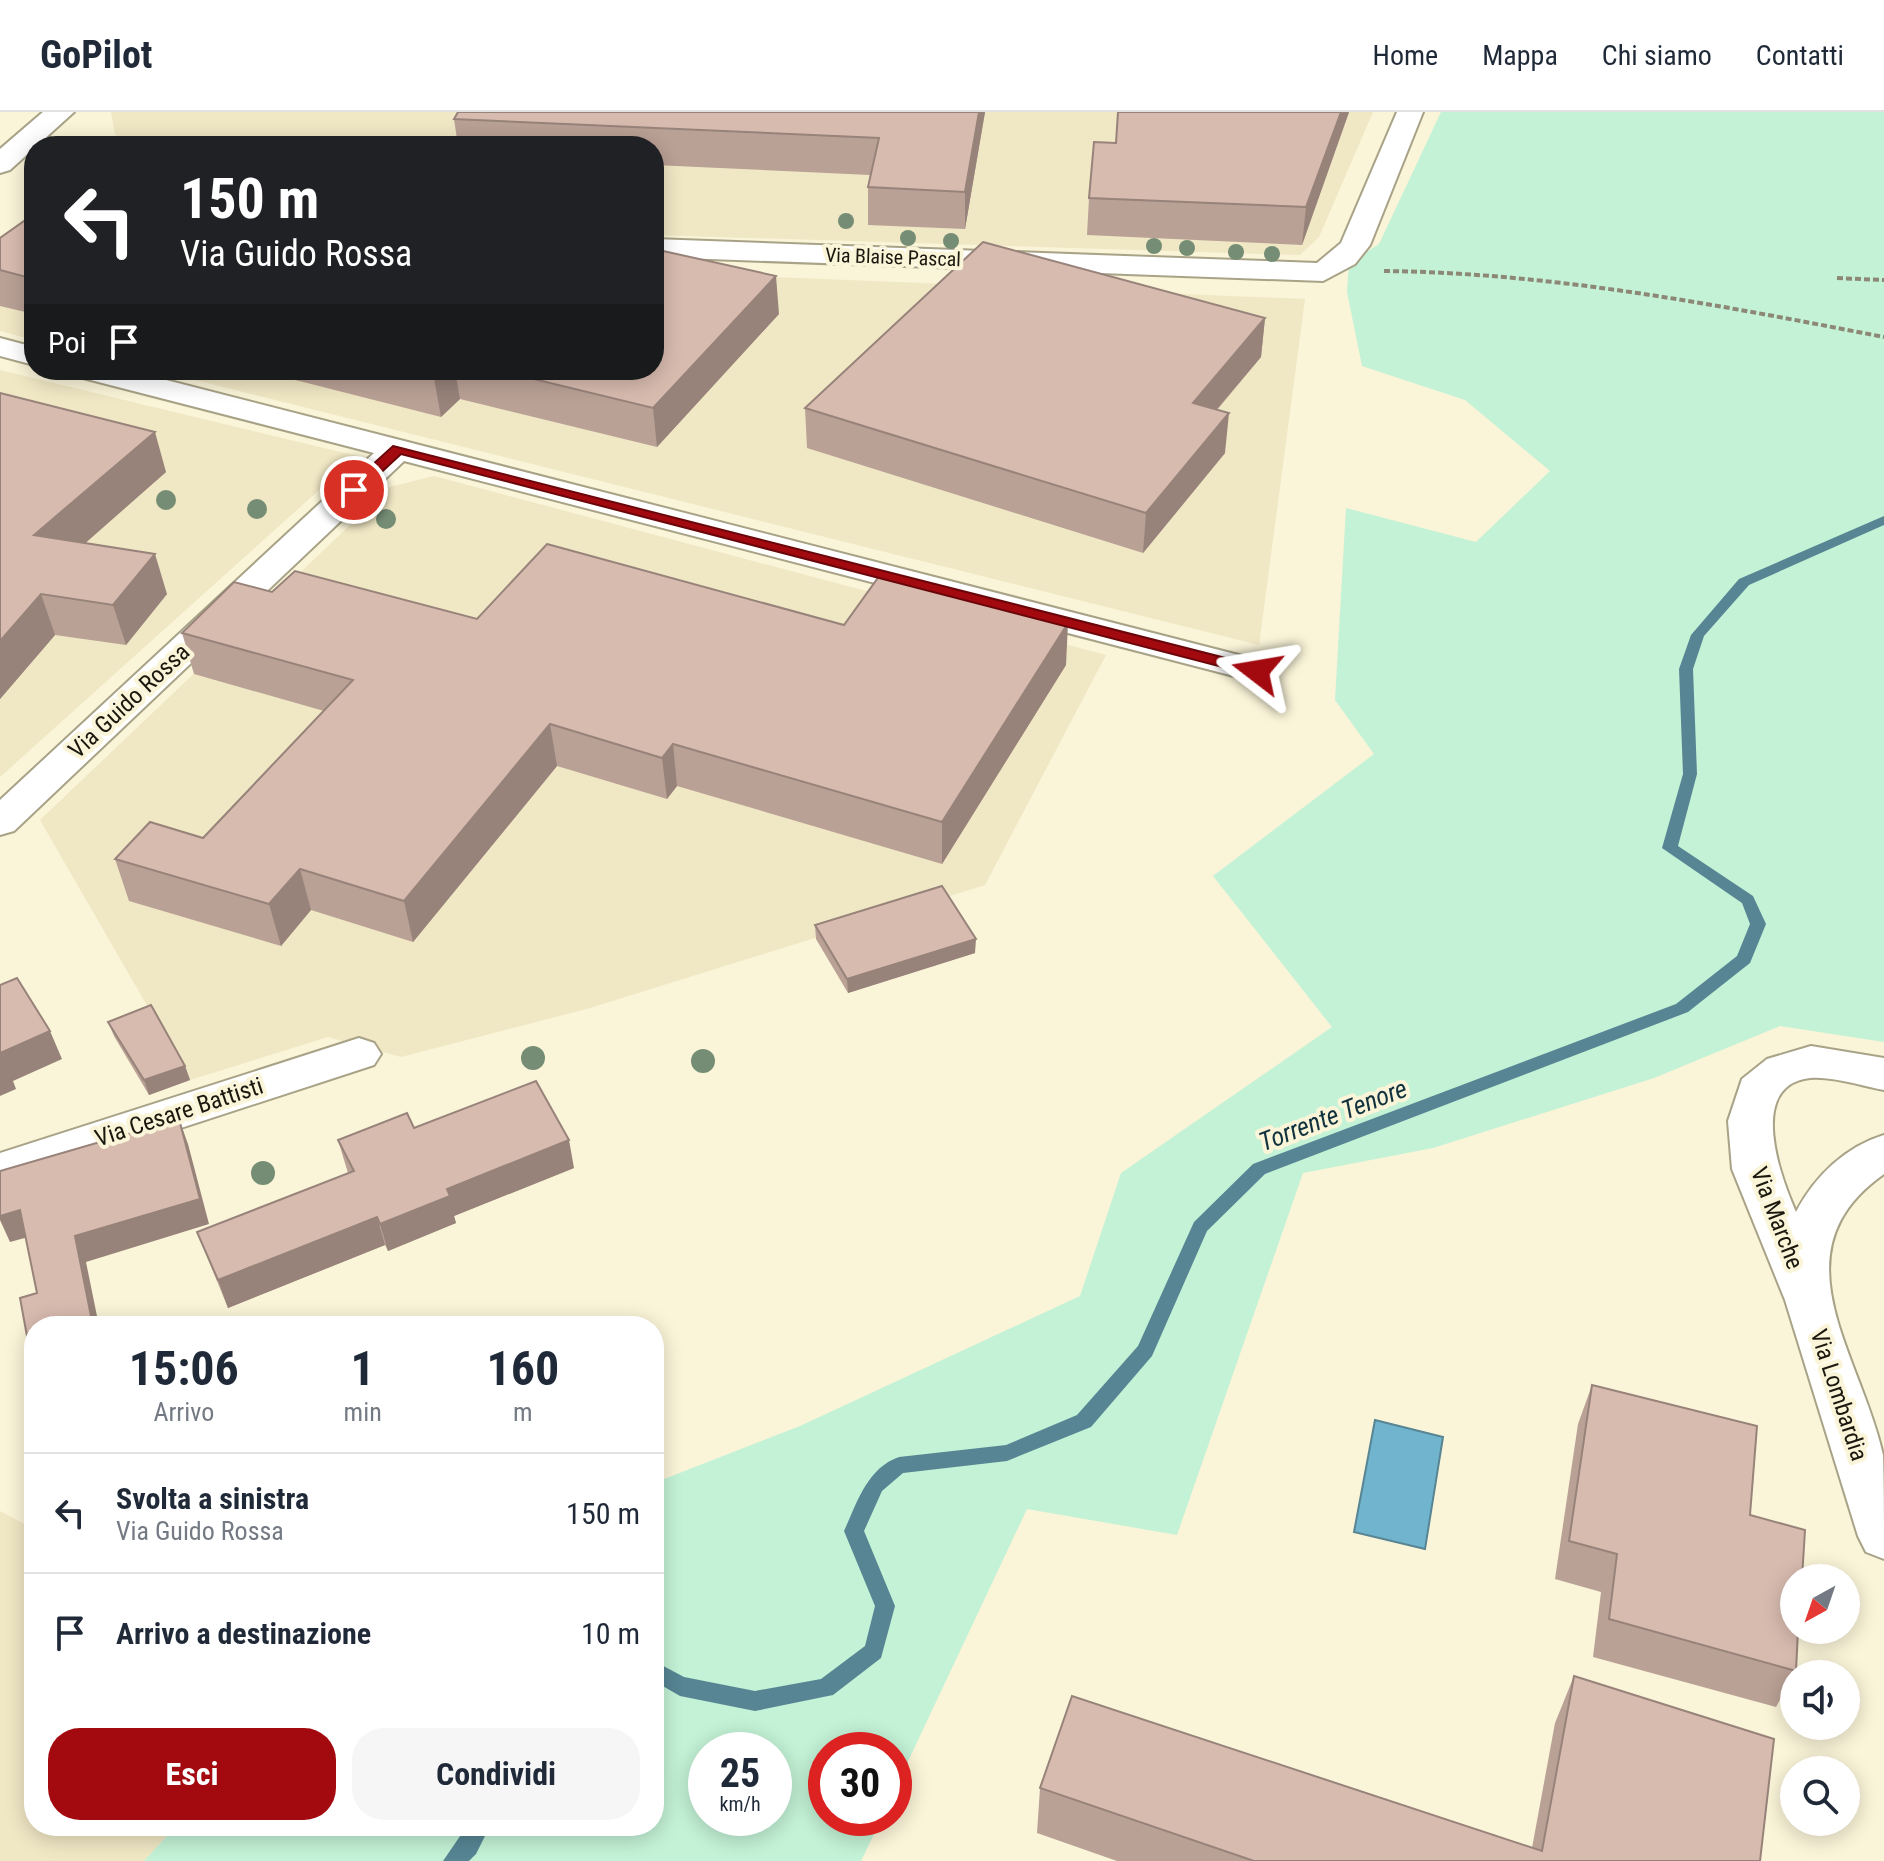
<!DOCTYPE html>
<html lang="it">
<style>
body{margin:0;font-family:"Roboto Condensed",sans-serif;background:#f6f6f7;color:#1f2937;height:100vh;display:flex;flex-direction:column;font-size:30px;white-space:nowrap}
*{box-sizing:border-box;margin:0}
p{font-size:26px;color:#747a83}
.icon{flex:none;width:44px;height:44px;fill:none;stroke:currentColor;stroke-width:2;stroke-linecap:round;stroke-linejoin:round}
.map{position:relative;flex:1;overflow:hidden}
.panel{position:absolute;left:24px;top:1204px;width:640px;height:520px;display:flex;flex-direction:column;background:#fff;border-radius:32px;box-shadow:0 4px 20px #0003}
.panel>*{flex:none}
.banner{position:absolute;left:24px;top:24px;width:640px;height:244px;border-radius:32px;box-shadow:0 4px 20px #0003;background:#202124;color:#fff;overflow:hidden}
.needle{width:52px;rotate:220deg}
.buttons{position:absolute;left:1780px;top:1452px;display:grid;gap:16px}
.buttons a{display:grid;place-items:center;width:80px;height:80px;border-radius:50%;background:#fff;box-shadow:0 4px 20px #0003;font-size:40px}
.speed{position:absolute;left:688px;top:1620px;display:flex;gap:16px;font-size:40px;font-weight:700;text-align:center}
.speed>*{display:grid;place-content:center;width:104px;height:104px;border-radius:50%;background:#fff;box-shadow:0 4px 20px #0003;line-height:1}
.speed small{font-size:20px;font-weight:400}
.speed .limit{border:12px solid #d22;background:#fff;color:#111}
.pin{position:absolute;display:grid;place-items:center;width:68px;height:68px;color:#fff;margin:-34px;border:4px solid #fff;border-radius:50%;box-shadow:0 2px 8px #0007}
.me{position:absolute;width:88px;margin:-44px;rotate:284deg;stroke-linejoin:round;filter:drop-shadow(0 0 6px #0008)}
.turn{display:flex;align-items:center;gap:28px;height:168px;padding:0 24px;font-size:36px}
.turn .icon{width:104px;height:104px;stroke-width:2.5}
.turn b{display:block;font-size:56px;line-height:68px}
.then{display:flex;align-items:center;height:76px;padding:0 24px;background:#0003;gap:16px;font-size:30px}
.eta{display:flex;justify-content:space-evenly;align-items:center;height:136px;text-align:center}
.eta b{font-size:48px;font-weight:700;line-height:56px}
.button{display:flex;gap:16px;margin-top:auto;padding:16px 24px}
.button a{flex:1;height:92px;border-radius:32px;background:#a30a10;color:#fff;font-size:32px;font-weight:700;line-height:92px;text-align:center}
.button a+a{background:#f6f6f7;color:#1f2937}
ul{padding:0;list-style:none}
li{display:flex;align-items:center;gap:24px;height:120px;padding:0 24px;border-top:2px solid #e0e1e3}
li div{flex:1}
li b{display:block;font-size:30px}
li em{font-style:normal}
header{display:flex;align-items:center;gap:48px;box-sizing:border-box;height:112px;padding:0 40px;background:#fff;border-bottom:2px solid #e0e1e3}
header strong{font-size:38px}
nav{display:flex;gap:44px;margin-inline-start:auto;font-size:28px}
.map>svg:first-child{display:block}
.built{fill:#f0e7c4}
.green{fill:#c3f2d6;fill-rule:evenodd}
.water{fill:#71b4ce;stroke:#578594;stroke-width:2}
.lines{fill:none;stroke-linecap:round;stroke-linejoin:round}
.stream{fill:#578594;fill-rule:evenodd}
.street-casing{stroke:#a8a287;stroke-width:4}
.secondary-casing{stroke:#a8a287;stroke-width:4}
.path{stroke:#8d8875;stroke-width:4;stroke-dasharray:6 3;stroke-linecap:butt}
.street{fill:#fff;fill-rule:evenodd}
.secondary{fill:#fff;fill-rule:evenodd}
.tree{fill:#758d74}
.wall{fill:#baa196}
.shaded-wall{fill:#97837a}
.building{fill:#d8bbaf;stroke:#97837a;stroke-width:2}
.route{fill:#a30a10;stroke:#6a060a;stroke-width:2}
.labels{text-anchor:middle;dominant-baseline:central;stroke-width:8;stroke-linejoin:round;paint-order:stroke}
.far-street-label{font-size:20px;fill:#1a180e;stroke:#faf4d8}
.street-label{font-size:24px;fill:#1a180e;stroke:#faf4d8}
.water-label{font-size:26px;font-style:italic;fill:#11323d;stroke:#faf4d8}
</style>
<header>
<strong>GoPilot</strong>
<nav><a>Home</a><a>Mappa</a><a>Chi siamo</a><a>Contatti</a></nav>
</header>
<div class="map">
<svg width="1884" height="1749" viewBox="0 0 1884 1749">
<rect width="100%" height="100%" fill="#faf4d8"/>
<g class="built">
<polygon points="111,0 1373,0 1319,125 1300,143 654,123 654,34 158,34 115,23"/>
<polygon points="34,101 34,228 0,219 0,138"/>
<polygon points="654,160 1305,187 1259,533 155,258 654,258"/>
<polygon points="0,258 357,344 0,665"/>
<polygon points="434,364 1106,543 985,773 590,896 401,945 328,925 190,968 40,708 390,375"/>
<polygon points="0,1399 34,1417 34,1714 176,1714 144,1749 0,1749"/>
</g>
<path class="green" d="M1441 0H1884V930L1780 914 1654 966 1433 1036 1303 1061 1177 1423 1027 1397 894 1679V1638H826V1706H882L861 1749H144L176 1714H654V1371L800 1314 1080 1184 1121 1061 1332 915 1213 764 1374 642 1335 588 1346 396 1476 430 1550 359 1465 288 1362 254 1347 180 1349 151 1379 132ZM706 1638H774V1706H706Z"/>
<polygon class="water" points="1375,1308 1443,1325 1425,1437 1354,1420"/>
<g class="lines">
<g class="stream">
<path d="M1884 404V413L1749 473 1704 524 1693 557 1697 662 1678 734 1753 784 1766 812 1750 851 1688 900 1265 1062 1207 1119 1152 1244 1091 1315 1007 1349 903 1361 882 1379 864 1419 895 1494 881 1546 833 1583 755 1599 680 1584 654 1569V1549L684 1565 755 1579 821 1567 865 1534 875 1494 844 1419C857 1391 867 1356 899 1345L1006 1333 1077 1303 1138 1234 1194 1110 1253 1052 1676 892 1737 844 1750 812 1742 791 1662 736 1683 662 1679 557 1691 523 1739 467Z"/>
<polygon points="467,1714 490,1714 476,1742 469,1749 443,1749"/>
</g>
<defs>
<g id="street">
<polygon points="1397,0 1423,0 1370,133 1355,152 1323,169 654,145 654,127 1317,151 1341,131"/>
<polygon points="27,21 58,28 62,34 34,34 34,39 17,35 13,29 17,23"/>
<polygon points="0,226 34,235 34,253 0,244"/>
<polygon points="74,258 127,258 1270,551 1275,559 1270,567 1257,570 404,349 14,719 0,723 0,688 374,341 79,265"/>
<polygon points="359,926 374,931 381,942 374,953 0,1075 0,1041"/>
<path d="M1811 934 1884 946V978C1862 974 1832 964 1810 966 1746 973 1781 1066 1796 1100 1815 1064 1845 1035 1884 1023V1062C1773 1140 1861 1242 1883 1343 1884 1374 1884 1414 1884 1447L1866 1440 1858 1424 1785 1188 1732 1057 1728 1009 1742 967 1767 947Z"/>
</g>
<polygon id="secondary" points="43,0 74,0 10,58 0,61 0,37"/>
</defs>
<use href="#street" class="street-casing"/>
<use href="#secondary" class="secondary-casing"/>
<g class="path">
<path d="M1384 159C1554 161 1718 193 1884 225"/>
<polyline points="1837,166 1884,168"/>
</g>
<use href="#street" class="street"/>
<use href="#secondary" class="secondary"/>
</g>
<g class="tree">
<circle cx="846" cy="109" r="8"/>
<circle cx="908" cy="126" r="8"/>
<circle cx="951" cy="129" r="8"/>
<circle cx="1154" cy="134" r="8"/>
<circle cx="1187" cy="136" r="8"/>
<circle cx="1236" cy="140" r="8"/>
<circle cx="1272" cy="142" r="8"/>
<circle cx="166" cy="388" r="10"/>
<circle cx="257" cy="397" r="10"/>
<circle cx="386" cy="407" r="10"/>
<circle cx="533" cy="946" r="12"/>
<circle cx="703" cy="949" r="12"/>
<circle cx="263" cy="1061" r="12"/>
</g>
<g class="wall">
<polygon points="458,0 985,0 965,117 868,113 868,75 870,63 654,53 654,34 458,34 454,7"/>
<polygon points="1118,0 1349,0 1302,133 1087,123 1089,86 1116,31"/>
<polygon points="34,102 34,202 0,194 0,126"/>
<polygon points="779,202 657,335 460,287 441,305 256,258 654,258"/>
<polygon points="1265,206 1261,245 1217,298 1225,341 1143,441 807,336 805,296"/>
<polygon points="0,281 166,360 85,431 167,482 126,533 55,523 0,587"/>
<polygon points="272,480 477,507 844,513 1066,553 942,752 677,674 667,687 557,654 413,830 311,798 281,834 129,789 115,747 203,726 324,599 194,562 182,521"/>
<polygon points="815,813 975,841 848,881 816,827"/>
<polygon points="108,910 185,954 190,968 149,983 114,924"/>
<polygon points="414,1016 574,1056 454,1104 456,1111 388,1139 385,1133 228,1196 197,1120 348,1061 338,1028"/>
<polygon points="1592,1273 1750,1403 1796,1559 1776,1595 1593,1545 1601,1480 1555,1467 1578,1312"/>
<polygon points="1574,1564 1760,1749 1117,1749 1037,1721 1040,1676 1532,1736 1555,1611"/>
</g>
<g class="shaded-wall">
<polygon points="979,0 985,0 965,117 965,80"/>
<polygon points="1341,0 1349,0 1302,133 1306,95"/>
<polygon points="776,164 779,202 657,335 653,296"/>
<polygon points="1265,206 1261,245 1189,330 1193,291"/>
<polygon points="442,258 455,258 460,287 441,305 434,266"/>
<polygon points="1229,301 1225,341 1143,441 1146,401"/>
<polygon points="155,320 166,360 48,464 34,423"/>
<polygon points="155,442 167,482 126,533 113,493"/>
<polygon points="41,482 55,523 0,587 0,529"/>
<polygon points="1068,511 1066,553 942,752 942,710"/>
<polygon points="550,612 557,654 413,830 404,789"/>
<polygon points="673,632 677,674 667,687 662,646"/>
<polygon points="300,757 311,798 281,834 269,792"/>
<polygon points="976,827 975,841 848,881 847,867"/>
<polygon points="50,919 62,947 13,969 16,977 0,984 0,941"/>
<polygon points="185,954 190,968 149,983 144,968"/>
<polygon points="179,1007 188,1032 209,1112 86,1150 99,1214 93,1214 75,1124"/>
<polygon points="569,1028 574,1056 454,1104 456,1111 388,1139 380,1112 447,1077"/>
<polygon points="20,1098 32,1124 10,1130 0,1108 0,1104"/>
<polygon points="377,1105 385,1133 228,1196 218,1168"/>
<polygon points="34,1234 34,1244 29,1235"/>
</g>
<g class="building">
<polygon points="458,0 979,0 965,80 868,75 879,26 454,7"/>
<polygon points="1118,0 1341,0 1306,95 1089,86 1094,30 1116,31"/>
<polygon points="34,102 34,167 0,158 0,126"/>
<polygon points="983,130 1265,206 1193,291 1229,301 1146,401 805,296"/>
<polygon points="654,137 776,164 653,296 497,258 654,258"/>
<polygon points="404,258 442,258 434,266"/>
<polygon points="0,281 155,320 34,423 155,442 113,493 41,482 0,529"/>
<polygon points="547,432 844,513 880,463 1068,511 942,710 673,632 662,646 550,612 404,789 300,757 269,792 115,747 150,710 203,726 353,568 182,521 234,470 272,480 295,459 477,507"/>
<polygon points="942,774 976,827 847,867 815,813"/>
<polygon points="17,866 50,919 0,941 0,873"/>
<polygon points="151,893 185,954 144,968 108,910"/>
<polygon points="536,969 569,1028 447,1077 450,1084 380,1112 377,1105 218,1168 197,1120 354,1059 338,1028 407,1001 414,1016"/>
<polygon points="179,1007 200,1087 75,1124 93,1214 34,1214 34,1234 29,1235 20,1186 37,1181 20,1098 0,1104 0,1059"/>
<polygon points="1592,1273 1757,1314 1750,1403 1805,1418 1802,1466 1794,1466 1794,1518 1798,1518 1796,1559 1609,1507 1617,1442 1569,1429"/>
<polygon points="1574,1564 1774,1627 1760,1749 1254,1749 1040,1676 1072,1584 1542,1739"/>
</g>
<polygon class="route" points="393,334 1257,554 1265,559 1257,564 401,342 359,381 348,381 348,375"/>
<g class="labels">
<g class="far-street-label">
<text transform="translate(893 145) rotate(2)">Via Blaise Pascal</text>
</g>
<g class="street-label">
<text transform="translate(129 589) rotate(-43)">Via Guido Rossa</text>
<text transform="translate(179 1000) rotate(-18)">Via Cesare Battisti</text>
<text transform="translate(1777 1106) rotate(69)">Via Marche</text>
<text transform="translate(1839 1283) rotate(72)">Via Lombardia</text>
</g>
<g class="water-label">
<text transform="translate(1333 1003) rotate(-21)">Torrente Tenore</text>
</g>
</g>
</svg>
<div class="buttons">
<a><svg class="needle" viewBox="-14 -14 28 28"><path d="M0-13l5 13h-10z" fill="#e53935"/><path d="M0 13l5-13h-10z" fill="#747a83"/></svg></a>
<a><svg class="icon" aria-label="sound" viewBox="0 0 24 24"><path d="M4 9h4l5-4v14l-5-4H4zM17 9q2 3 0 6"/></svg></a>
<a><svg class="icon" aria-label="search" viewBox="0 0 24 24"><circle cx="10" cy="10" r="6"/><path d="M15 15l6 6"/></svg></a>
</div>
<div class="speed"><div>25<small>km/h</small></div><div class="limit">30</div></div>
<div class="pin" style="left:354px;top:378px;background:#d93025"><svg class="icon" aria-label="arrive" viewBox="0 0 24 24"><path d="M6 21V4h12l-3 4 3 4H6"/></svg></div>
<svg class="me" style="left:1257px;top:559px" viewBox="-20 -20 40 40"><path d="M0-17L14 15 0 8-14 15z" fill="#a30a10" stroke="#fff" stroke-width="4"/></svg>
<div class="banner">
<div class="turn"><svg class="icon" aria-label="left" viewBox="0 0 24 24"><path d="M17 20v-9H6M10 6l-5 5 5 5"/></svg><div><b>150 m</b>Via Guido Rossa</div></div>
<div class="then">Poi<svg class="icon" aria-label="arrive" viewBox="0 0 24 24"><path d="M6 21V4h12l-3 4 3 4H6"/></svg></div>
</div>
<section class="panel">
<div class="eta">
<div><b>15:06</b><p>Arrivo</p></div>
<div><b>1</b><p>min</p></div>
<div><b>160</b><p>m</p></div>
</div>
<ul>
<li><svg class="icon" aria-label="left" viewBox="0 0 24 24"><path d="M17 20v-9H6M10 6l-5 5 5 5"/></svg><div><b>Svolta a sinistra</b><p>Via Guido Rossa</p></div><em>150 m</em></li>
<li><svg class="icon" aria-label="arrive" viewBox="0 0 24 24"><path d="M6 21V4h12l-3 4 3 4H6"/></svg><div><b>Arrivo a destinazione</b></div><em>10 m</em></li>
</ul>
<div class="button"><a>Esci</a><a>Condividi</a></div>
</section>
</div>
